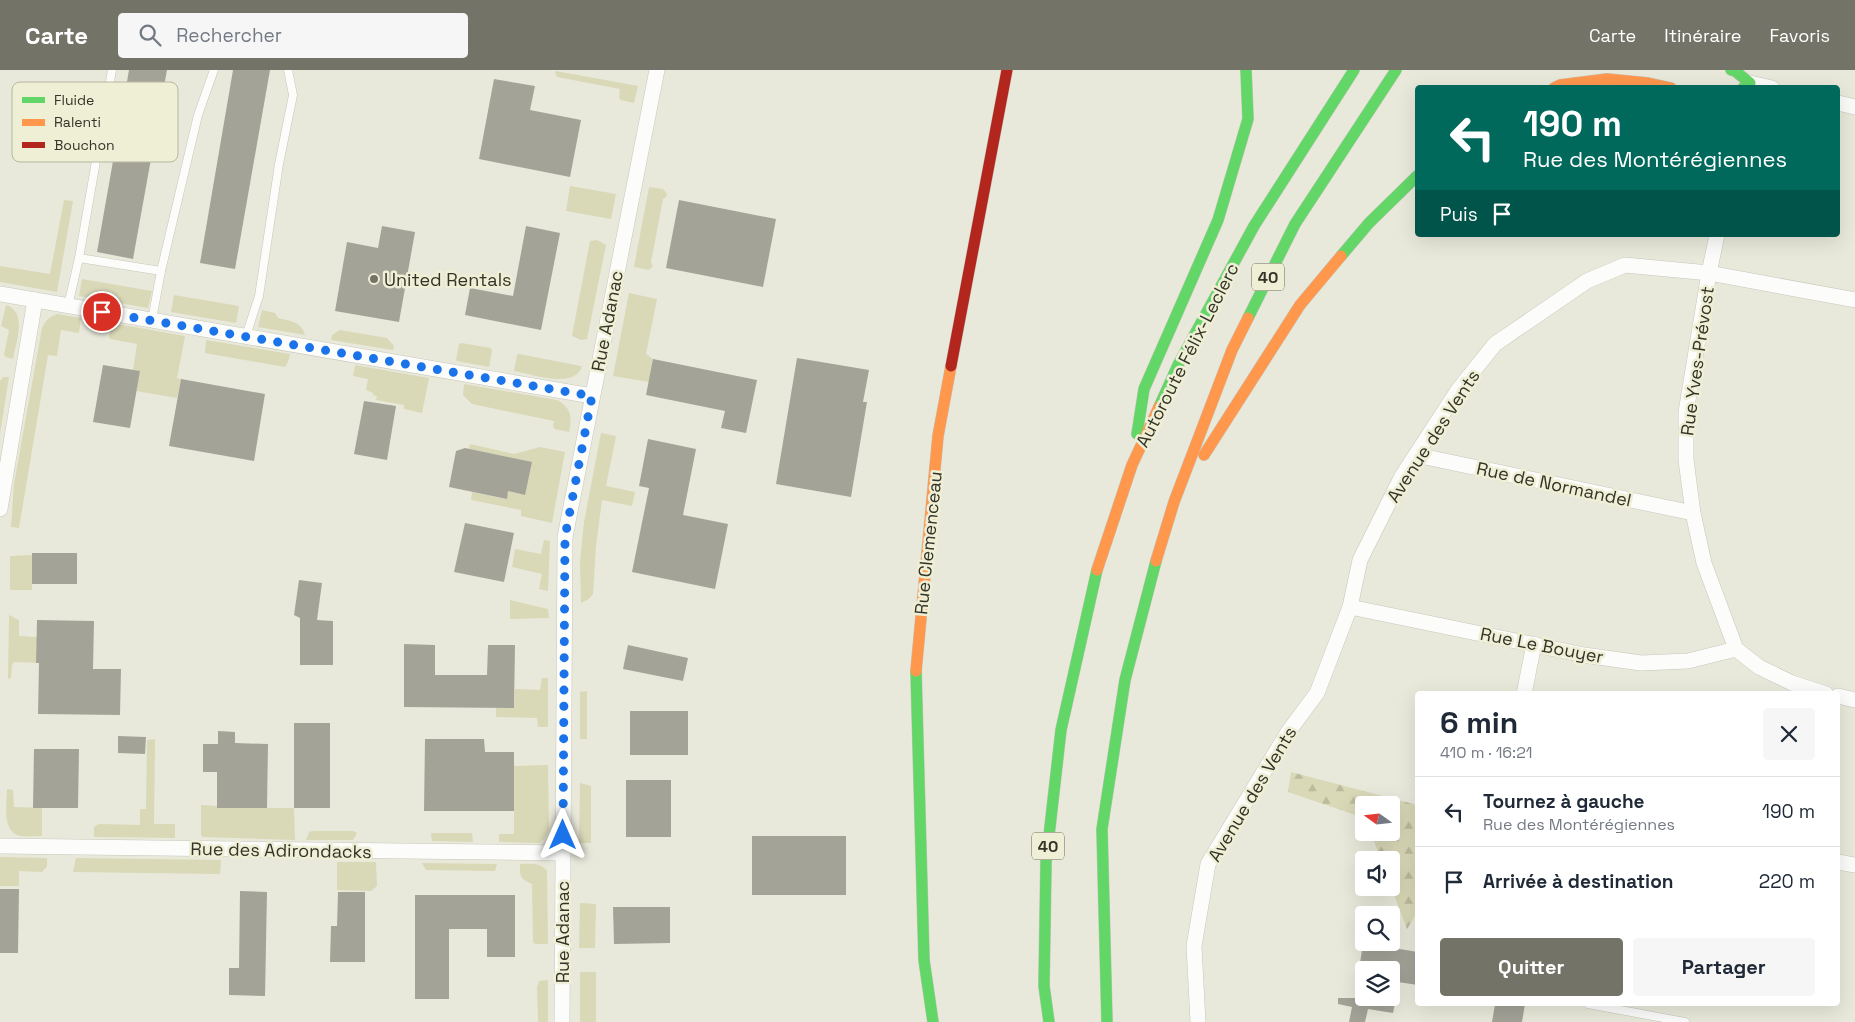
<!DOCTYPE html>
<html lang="fr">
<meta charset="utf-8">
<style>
body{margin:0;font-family:"Space Grotesk",sans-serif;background:#f6f6f7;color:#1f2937;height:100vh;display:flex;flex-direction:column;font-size:19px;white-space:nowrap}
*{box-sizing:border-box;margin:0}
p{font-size:16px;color:#747a83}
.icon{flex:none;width:28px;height:28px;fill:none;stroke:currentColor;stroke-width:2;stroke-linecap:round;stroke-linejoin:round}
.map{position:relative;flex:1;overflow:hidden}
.drawer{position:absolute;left:1415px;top:621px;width:425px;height:315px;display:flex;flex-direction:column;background:#fff;border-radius:5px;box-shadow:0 5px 20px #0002}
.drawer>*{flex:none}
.hud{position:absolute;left:1415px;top:15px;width:425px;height:152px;border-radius:5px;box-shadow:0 5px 20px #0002;background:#00695c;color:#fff;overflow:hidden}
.needle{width:32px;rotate:285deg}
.controls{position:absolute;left:1355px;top:726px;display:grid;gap:10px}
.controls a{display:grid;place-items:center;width:45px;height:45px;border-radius:5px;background:#fff;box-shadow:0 5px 20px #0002;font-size:25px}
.pin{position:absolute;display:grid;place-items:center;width:42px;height:42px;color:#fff;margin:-21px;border:2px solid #fff;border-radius:50%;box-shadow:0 1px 5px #0007}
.me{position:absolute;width:55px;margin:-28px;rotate:0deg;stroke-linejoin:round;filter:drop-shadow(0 0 4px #0008)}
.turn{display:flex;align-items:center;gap:18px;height:105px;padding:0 25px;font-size:22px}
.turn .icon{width:65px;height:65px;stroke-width:2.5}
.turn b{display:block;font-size:35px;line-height:42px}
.then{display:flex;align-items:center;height:48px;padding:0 25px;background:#0003;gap:10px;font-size:19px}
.round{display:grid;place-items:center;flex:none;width:52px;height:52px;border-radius:5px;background:#f6f6f7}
.overview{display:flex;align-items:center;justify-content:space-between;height:85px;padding:0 25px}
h1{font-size:30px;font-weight:800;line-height:38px}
.button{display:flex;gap:10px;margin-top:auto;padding:10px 25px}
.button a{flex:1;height:58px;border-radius:5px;background:#737367;color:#fff;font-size:20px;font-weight:800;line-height:58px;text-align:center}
.button a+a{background:#f6f6f7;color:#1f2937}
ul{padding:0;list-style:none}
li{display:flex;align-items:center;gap:15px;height:70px;padding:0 25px;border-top:1px solid #e0e1e3}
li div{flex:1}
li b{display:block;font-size:19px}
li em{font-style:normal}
header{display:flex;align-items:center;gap:30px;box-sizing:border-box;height:70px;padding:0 25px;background:#737367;color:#fff}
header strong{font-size:24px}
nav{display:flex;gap:28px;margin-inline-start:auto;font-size:18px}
.search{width:350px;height:45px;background:#f6f6f7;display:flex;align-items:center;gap:12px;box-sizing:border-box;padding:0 18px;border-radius:5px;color:#747a83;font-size:19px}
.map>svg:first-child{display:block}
.grass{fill:#d9d8b7}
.forest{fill:url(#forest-firs)}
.building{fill:#a4a398}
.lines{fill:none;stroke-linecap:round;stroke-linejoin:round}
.lane-casing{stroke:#c6c6bb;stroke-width:9}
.street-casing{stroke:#c6c6bb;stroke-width:16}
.fast-casing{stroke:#c6c6bb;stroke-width:12}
.slow-casing{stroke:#c6c6bb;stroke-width:12}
.jam-casing{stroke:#c6c6bb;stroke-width:12}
.lane{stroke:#fcfcfa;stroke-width:8}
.street{stroke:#fcfcfa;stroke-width:15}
.fast{stroke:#63d668;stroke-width:11}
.slow{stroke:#ff974d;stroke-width:11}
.jam{stroke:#b3261e;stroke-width:11}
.route{stroke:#1a73e8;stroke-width:9;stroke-dasharray:0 16.2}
.poi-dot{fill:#737367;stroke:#efefd5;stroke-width:2}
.labels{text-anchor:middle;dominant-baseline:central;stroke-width:5;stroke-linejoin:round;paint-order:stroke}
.shield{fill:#efefd5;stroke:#6b6b5d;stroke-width:1}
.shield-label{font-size:16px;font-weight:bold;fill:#333329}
.poi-label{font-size:18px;fill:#333329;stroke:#efefd5;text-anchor:start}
.street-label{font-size:18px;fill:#333329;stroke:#efefd5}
.key{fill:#efefd5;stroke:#b7b7a1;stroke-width:1}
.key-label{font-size:14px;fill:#333329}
</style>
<header>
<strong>Carte</strong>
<div class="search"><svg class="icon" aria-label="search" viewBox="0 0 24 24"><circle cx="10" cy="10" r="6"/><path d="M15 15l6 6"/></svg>Rechercher</div>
<nav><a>Carte</a><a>Itinéraire</a><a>Favoris</a></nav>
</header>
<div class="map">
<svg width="1855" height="952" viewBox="0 0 1855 952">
<defs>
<pattern id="forest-firs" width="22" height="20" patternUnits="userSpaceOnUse" patternTransform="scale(1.25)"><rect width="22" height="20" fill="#d9d8b7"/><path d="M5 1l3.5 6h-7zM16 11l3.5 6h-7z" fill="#bbba9d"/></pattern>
</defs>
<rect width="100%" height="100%" fill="#e9e9db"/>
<g class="grass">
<polygon points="556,1 638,16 634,33 621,30 619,28 620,19 557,7 555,3"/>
<polygon points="570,116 616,124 611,149 566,141"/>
<polygon points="649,117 663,119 667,124 666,127 663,129 651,192 653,196 649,200 634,197"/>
<polygon points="64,130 73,131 57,222 0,212 0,196 50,204"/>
<polygon points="597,170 606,175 587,269 581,270 572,266 590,171"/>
<polygon points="82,209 152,221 148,238 79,226"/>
<polygon points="629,223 657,229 646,284 653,289 649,312 613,306"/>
<polygon points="174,225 239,236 236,253 171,242"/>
<path d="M6 235C28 242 16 272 13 289L6 287 4 285 9 260 1 256Z"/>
<path d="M262 240 275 243 278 248C290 251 301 251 305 265L258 257Z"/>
<path d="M57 244 81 248 79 263 61 260 57 286 48 285 19 458 11 457 14 414 42 258C46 250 49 247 57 244Z"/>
<polygon points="112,253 185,266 177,308 181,309 177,328 136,321 140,301 133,300 137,274 110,269 109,266"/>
<polygon points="340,260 387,268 394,276 393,280 331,270 332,265"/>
<polygon points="206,270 290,284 288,292 285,297 205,283"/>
<polygon points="461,273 491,278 492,281 489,297 457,291 456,290 459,274"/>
<path d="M519 284 581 296H582C575 320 532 304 514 301L517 285Z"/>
<polygon points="355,295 429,308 422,343 404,339 404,335 376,330 377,326 373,325 373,323 366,320 368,309 353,306"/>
<polygon points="3,307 9,307 0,364 0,311"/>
<path d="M464 314 557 330C572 338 572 348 569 362L555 359 553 357 554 351 472 334 463 325Z"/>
<polygon points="601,363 616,366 606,416 635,422 632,436 602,430 596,476 593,524 589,529 581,533 580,491 584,452"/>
<polygon points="470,374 514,384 540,377 565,382 552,453 521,446 521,440 471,430 472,422 506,429 508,421 525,425 469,379"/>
<polygon points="544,470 550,471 548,521 539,519 542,504 512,497 515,479 541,484"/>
<polygon points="32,485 32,520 10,520 10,486"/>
<polygon points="510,530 548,539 549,548 510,549"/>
<polygon points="9,545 19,550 19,566 37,567 36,593 14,592 12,595 11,608 8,609"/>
<polygon points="542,608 548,608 548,657 538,657 537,648 496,647 496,638 514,638 515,619 540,620"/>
<polygon points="587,621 587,669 580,669 580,622"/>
<polygon points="155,669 154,754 175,754 175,768 94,767 94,757 99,754 140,755 140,739 146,739 147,670"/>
<polygon points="548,695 549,760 544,769 539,773 499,772 499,764 514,764 514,696"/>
<polygon points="580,713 591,716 591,773 579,773"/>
<path d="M7 719 13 720 14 737 42 738V766C35 766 28 767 21 766 1 763 7 734 7 719Z"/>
<polygon points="201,735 217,736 217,738 294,738 295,770 203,767 201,765"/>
<polygon points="313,761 353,761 357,763 353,770 306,770 309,762"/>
<polygon points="431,763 472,763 473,772 432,771"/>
<polygon points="0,787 47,788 47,796 42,802 19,801 19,816 0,816"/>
<polygon points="76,788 221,790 220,804 73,802"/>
<polygon points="337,792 376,792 377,816 371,821 337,820"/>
<polygon points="422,793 497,794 495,801 426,800"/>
<path d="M520 794C530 794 540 792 547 801L548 874H535L533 872 532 814C520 808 520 808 520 794Z"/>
<polygon points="580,833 596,834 595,878 579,878"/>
<polygon points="580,902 596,902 596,952 639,952 580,952"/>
<polygon points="548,910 548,952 538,952 537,917 539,911"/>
</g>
<polygon class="forest" points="1291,702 1417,735 1417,843 1407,859 1391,817 1391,790 1381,790 1371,763 1391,762 1391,735 1364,735 1364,748 1288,722"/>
<g class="building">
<polygon points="129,0 167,0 133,189 97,182"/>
<polygon points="233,0 270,0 235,199 200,193"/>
<polygon points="494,9 535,16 530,40 581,50 570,107 479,89"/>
<polygon points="679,130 776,149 763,217 666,198"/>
<polygon points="382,156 415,162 399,252 335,241 347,172 378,178"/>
<polygon points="526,156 560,163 541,260 465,245 470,218 513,226"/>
<polygon points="797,288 869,300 863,332 867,332 851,427 776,414"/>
<polygon points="653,289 757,310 746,363 721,358 725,341 646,325"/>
<polygon points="103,295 140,301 130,358 93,352"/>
<polygon points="181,309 265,324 254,391 169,376"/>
<polygon points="364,331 396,336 387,390 354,384"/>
<polygon points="648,369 696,379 683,445 728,454 715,519 632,502 649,418 639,416"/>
<polygon points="465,378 532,392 525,425 508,421 507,429 449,417 456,381"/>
<polygon points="465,453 514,463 504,512 454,502"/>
<rect x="32" y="483" width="45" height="31"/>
<polygon points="299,510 322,513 317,550 333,551 333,595 300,595 300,548 294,545"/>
<polygon points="37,550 94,551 93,599 121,599 120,645 38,644 39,593 36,593"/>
<polygon points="404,574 435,575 435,605 487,605 488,575 515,575 514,638 404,637"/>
<polygon points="628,575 688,588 683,611 623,599"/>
<rect x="630" y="641" width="58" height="44"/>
<rect x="294" y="653" width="36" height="85"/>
<polygon points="218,661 235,662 235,673 268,674 267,738 217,738 217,702 203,702 203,674 218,674"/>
<polygon points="118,666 146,667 145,684 118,683"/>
<polygon points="425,669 484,669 485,682 514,682 514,741 424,741"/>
<polygon points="34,679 79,679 78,738 33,738"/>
<rect x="626" y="710" width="45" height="57"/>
<rect x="752" y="766" width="94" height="59"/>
<polygon points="0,819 19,819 18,883 0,883"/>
<polygon points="240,821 267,822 265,926 229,925 229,898 239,898"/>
<polygon points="338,822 365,822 365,892 330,892 331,856 337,856"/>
<polygon points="415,825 515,825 515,887 487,887 487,859 449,859 449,929 415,929"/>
<polygon points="613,837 670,837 670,873 614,874"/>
<polygon points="1363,873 1418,882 1418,915 1391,911 1391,900 1359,900"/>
<polygon points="1338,928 1396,928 1393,943 1368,939 1365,952 1349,952 1352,937 1338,934"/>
<polygon points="1495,934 1525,934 1522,952 1492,952"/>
</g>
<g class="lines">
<defs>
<g id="lane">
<polyline points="112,0 79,188 161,201 152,250"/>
<polyline points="161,201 198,45 214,0"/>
<polyline points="68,236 79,188"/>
<polyline points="246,266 259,226 279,94 293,25 288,0"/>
<polyline points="1588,934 1685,952"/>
</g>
<g id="street">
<polyline points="1749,18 1750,13 1772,18"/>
<polyline points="1838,33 1855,37"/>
<polyline points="1717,165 1709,203 1686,342 1686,390 1693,443 1704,493 1736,579 1759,597 1792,613 1826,624"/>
<polyline points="0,224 592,326"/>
<polyline points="1416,385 1693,443"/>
<polyline points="0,439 35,230"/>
<polyline points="1350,537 1584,585 1641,593 1688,591 1736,579"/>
<polyline points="1524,624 1534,574"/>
<polyline points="1838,626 1855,630"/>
<polyline points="0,776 563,783"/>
<polyline points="1838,792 1855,795"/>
<polyline points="562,952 565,467 657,0"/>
<polyline points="1198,952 1194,876 1208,794 1288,662 1317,623 1350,537 1360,490 1402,406 1458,320 1495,274 1587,211 1625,195 1709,203 1855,230"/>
</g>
<g id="fast">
<polyline points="1731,0 1735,1 1750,13 1743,18"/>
<polyline points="1341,186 1369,153 1418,105"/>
<polyline points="1248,248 1295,154 1396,0"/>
<polyline points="1159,337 1178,295 1254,156 1354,0"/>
<polyline points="1137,364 1144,319 1218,150 1248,49 1246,0"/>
<polyline points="916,601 924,890 933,952"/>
<polyline points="1049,952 1044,916 1046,792 1061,660 1097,500"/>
<polyline points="1107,952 1102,759 1125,610 1156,491"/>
</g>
<g id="slow">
<polyline points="1554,18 1560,15 1607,9 1648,13 1671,18"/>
<polyline points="1204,385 1300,235 1341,186"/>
<polyline points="1156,491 1174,432 1232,280 1248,248"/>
<polyline points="1097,500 1132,395 1159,337"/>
<polyline points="916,601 938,366 951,296"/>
</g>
<polyline id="jam" points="951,296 1007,0"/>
</defs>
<use href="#lane" class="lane-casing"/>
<use href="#street" class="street-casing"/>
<use href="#fast" class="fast-casing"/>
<use href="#slow" class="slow-casing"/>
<use href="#jam" class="jam-casing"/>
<use href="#lane" class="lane"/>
<use href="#street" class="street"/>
<use href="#fast" class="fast"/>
<use href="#slow" class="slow"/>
<use href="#jam" class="jam"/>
</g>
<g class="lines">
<polyline class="route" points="102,242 592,326 565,467 563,765"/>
</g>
<circle class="poi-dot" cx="374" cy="209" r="5"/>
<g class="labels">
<g class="shield">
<rect x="1252" y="193.5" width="32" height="27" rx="4"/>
<rect x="1032" y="762.5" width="32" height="27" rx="4"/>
</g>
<g class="shield-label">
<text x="1268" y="207">40</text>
<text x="1048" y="776">40</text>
</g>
<g class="poi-label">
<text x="384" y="209">United Rentals</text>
</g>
<g class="street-label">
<text transform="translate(607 251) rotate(-79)">Rue Adanac</text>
<text transform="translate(1187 285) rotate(-63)">Autoroute Félix-Leclerc</text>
<text transform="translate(1697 291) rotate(-82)">Rue Yves-Prévost</text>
<text transform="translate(1433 366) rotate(-57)">Avenue des Vents</text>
<text transform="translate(1554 414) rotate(12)">Rue de Normandel</text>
<text transform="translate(928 473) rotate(-84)">Rue Clemenceau</text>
<text transform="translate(1542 575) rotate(11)">Rue Le Bouyer</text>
<text transform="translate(1252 724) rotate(-59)">Avenue des Vents</text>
<text transform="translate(281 780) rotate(1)">Rue des Adirondacks</text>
<text transform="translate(562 862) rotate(-90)">Rue Adanac</text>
</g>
</g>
<rect x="12" y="12" width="166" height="80" rx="8" class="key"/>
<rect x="22" y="27" width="23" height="6" fill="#63d668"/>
<rect x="22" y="49" width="23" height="7" fill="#ff974d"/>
<rect x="22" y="72" width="23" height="6" fill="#b3261e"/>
<g class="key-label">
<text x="54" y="35">Fluide</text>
<text x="54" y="57">Ralenti</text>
<text x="54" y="80">Bouchon</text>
</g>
</svg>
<div class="controls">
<a><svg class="needle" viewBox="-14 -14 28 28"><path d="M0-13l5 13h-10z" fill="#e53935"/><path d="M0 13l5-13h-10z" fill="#747a83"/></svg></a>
<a><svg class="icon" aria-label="sound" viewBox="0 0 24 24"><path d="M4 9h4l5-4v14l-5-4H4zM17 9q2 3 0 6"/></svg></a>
<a><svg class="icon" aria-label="search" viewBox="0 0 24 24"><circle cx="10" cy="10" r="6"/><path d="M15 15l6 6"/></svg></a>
<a><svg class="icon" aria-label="layers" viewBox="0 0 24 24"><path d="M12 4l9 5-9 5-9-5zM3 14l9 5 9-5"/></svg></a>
</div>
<div class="pin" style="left:102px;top:242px;background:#d93025"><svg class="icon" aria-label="arrive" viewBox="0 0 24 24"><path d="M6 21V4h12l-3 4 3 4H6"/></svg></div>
<svg class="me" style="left:563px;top:765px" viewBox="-20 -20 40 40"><path d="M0-17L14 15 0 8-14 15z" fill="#1a73e8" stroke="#fff" stroke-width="4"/></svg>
<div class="hud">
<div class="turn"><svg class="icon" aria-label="left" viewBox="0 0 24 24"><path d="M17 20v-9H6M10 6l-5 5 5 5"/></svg><div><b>190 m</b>Rue des Montérégiennes</div></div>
<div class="then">Puis<svg class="icon" aria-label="arrive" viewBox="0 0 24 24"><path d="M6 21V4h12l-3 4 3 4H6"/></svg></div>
</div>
<section class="drawer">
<div class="overview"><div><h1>6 min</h1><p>410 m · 16:21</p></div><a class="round"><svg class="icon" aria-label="close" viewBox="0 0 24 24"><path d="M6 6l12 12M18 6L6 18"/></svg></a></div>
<ul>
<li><svg class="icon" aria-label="left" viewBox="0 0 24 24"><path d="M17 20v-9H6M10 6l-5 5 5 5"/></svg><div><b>Tournez à gauche</b><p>Rue des Montérégiennes</p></div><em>190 m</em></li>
<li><svg class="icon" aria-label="arrive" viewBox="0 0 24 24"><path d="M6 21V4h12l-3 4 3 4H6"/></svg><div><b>Arrivée à destination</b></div><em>220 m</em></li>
</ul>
<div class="button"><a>Quitter</a><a>Partager</a></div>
</section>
</div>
